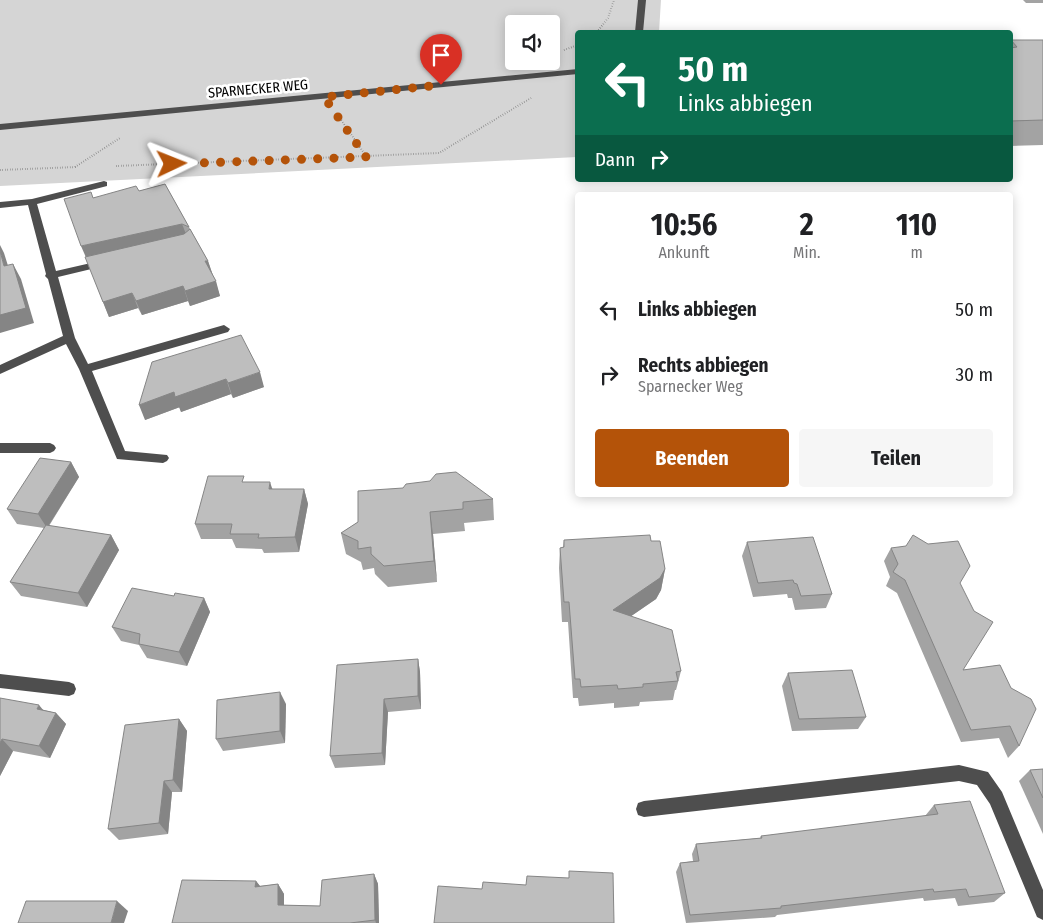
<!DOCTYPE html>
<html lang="de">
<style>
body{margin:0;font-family:"Fira Sans Condensed",sans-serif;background:#f6f6f6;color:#202124;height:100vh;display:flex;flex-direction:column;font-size:19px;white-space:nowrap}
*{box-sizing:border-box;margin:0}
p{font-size:16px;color:#757577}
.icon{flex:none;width:28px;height:28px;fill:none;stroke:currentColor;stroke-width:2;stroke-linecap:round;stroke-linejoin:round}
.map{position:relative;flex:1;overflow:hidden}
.panel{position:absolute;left:575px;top:192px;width:438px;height:305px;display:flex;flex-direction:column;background:#fff;border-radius:5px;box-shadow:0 2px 12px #0003}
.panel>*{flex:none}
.guide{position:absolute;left:575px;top:30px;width:438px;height:152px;border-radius:5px;box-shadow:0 2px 12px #0003;background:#0b6e4f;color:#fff;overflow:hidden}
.controls{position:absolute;left:505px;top:15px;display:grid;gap:10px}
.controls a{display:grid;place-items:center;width:55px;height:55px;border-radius:5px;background:#fff;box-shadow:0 2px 12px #0003;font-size:25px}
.pin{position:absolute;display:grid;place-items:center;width:42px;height:42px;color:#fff;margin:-51px -21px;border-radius:50% 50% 50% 0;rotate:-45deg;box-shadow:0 0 5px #0007}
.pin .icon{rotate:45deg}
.me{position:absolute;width:55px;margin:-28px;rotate:88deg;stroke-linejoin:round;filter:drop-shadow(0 0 4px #0008)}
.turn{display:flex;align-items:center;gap:18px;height:105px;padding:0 20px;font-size:22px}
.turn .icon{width:65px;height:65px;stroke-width:2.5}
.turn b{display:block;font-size:35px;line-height:42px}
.then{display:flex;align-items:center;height:48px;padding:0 20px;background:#0003;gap:10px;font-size:19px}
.eta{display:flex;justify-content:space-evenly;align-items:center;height:85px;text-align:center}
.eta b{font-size:30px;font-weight:700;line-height:35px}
.action{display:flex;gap:10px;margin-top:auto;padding:10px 20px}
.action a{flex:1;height:58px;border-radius:5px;background:#b45309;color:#fff;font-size:20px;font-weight:700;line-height:58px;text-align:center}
.action a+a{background:#f6f6f6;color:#202124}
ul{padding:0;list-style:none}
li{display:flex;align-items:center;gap:15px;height:65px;padding:0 20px}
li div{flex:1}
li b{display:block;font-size:19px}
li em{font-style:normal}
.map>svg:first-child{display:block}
.green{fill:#d5d5d5;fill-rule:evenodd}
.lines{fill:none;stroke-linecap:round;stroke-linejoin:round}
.path{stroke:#707070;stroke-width:2;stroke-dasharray:0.5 2;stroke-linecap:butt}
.minor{fill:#4e4e4e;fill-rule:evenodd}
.wall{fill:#a3a3a3}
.shaded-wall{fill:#858585}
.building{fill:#bebebe;stroke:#858585}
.route{stroke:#b45309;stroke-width:9;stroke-dasharray:0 16.2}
.labels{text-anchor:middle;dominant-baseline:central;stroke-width:5;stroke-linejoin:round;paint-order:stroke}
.far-street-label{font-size:14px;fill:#000;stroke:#fff}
</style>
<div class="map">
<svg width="1043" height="923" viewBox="0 0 1043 923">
<rect width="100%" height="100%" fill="#fff"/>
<path class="green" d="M0 0H661L659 32H578L577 157 0 186ZM514 24H551V61H514Z"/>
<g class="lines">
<g class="path">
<polyline points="597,32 608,18 614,0"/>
<polyline points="564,50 578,45"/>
<polyline points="337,114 366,156"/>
<polyline points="116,166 439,153 531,98"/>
<polyline points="75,167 120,138"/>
<polyline points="0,170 77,167"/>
</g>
<g class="minor">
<polygon points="638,0 646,0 643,32 635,32"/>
<polygon points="578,69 578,74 0,130 0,124"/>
<polygon points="104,181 107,182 107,186 37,204 56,271 104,260 109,263 108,265 58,277 75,338 88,364 224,325 230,329 228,332 92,371 125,451 167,455 169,458 167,461 163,463 117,459 79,369 66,344 0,374 0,365 63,336 48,279 45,276 46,274 28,205 0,208 0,202 32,199"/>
<polygon points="0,443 50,443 54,445 56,448 54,451 50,453 0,453"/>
<polygon points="0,674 69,682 74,684 76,689 74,694 69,696 0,688"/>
<polygon points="959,765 988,772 1002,792 1043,890 1043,920 1037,917 990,804 977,785 959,781 644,817 638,815 636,809 638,803 644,801"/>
</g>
</g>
<g class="wall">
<polygon points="1023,0 1043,0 1043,3 1026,3"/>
<polygon points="1011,40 1043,40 1043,145 1010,146 1010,44"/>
<polygon points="165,184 208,261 220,296 190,306 188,301 142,315 138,308 109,317 103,302 86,257 93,198 139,191"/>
<polygon points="152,362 264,387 233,398 231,394 181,412 180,407 145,420"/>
<polygon points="71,462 79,477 49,526 111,535 119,550 87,607 21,596 10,582 44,528 17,524 7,509"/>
<polygon points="246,482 273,489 304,489 308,504 299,552 264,553 262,549 236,548 232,539 201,539 195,524"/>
<polygon points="358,491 493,499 494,520 464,523 465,531 433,534 437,582 388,587 375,574 374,568 363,570 361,562 346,554 341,533 358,522"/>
<polygon points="564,540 651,541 665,569 661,590 656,599 631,616 681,671 676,690 675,690 673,700 640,702 639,706 614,708 614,703 579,706 578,698 573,698 568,622 562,622 559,568 560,548 563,547"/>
<polygon points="747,542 832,594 826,608 795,610 792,598 788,598 787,594 753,597 742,556"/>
<polygon points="891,548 960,583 963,670 1000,665 1019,746 1008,758 999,738 961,742 897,593 886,586 890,577 884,561"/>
<polygon points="174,596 204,598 210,612 187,666 147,658 139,645 121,641 112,627"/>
<polygon points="418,659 420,672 421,709 388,712 385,765 335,768 330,756"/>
<polygon points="788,673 866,717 858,729 792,731 782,686"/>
<polygon points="0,698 44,710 56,713 66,724 50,758 13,751 0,776"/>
<polygon points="286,704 285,743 223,751 216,739"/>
<polygon points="179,719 187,731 182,792 172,792 168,834 119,840 108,829"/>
<polygon points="1043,769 1043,834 1019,781 1030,770"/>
<polygon points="934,805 1005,893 994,902 958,906 955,898 924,901 923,898 777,915 775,917 686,923 676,872 680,863 693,861 692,854 696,844 760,838 761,836 925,816"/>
<polygon points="374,874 378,884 379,923 172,923 256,881 260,886 278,884 284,894 284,905 320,906"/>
</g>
<g class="shaded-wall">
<polygon points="182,224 188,239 88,262 81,246"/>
<polygon points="0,245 4,253 13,282 4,266 0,251"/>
<polygon points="205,261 208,261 213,276"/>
<polygon points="13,264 21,279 34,323 0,333 0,315"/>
<polygon points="216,281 220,296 190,306 185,291"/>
<polygon points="183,286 188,301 142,315 136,301"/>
<polygon points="132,293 138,308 109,317 103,302"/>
<polygon points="260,372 264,387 233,398 228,383"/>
<polygon points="226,379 231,394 181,412 175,397"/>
<polygon points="174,392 180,407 145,420 139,405"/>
<polygon points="71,462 79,477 47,528 38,514"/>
<polygon points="270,482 275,497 269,489"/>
<polygon points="304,489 308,504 299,552 295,537"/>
<polygon points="430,512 433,534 437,582 434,561"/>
<polygon points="111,535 119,550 87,607 78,593"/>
<polygon points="665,569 661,590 656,599 611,630 613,610"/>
<polygon points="204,598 210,612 187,666 179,652"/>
<polygon points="418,659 420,672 421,709 418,696"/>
<polygon points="280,692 286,704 285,743 280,731"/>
<polygon points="384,699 388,712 385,765 382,753"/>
<polygon points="39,705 49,717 37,709"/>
<polygon points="56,713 66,724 50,758 39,746"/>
<polygon points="179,719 187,731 182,792 173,780"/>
<polygon points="2,739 13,751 0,776 0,743"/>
<polygon points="164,781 172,792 168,834 159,823"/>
<polygon points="374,874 378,884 379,923 376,923 375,920"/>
<polygon points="256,881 263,890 255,887"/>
<polygon points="278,884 284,894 284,914 278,905"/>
<polygon points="117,901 128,911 124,923 111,923"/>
</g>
<g class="building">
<polygon points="1011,40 1043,40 1043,120 1010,121 1010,48 1017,47"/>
<polygon points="165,184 189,227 182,224 81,246 64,199 91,192 93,198 136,186 139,191"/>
<polygon points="190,229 208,261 205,261 216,281 185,291 183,286 136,301 132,293 103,302 85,257 184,234"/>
<polygon points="0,251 4,266 13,264 26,308 0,315"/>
<polygon points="241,335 260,372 228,383 226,379 175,397 174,392 139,405 152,362"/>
<polygon points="40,458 71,462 38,514 7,509"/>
<polygon points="456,472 493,499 463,502 463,509 430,512 434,561 384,566 371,554 371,547 358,549 358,541 341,533 358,522 358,491 403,488 406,484 430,481 436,474"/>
<polygon points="208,476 244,476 242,482 270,482 269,489 304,489 295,537 258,538 259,534 230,534 232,524 195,524"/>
<polygon points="46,525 111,535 78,593 10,582"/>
<polygon points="650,535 651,541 660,541 665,569 660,578 613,610 672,630 681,671 676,672 678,681 643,684 643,687 618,689 617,685 581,687 580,679 575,679 569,602 564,602 560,548 564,547 564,540"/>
<polygon points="913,535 928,544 958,541 970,566 960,583 974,611 993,622 963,670 1000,665 1011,688 1031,699 1036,709 1019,746 1010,726 971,730 905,580 893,572 898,564 891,548 906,546"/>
<polygon points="813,537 832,594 801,596 797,584 794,583 793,580 758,583 747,542"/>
<polygon points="132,588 174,596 175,593 204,598 179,652 139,644 140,634 112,627"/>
<polygon points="418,659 418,696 384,699 382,753 330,756 337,665"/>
<polygon points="852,670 866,717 799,719 788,673"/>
<polygon points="280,692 280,731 216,739 217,700"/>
<polygon points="0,698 39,705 37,709 56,713 39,746 2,739 0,743"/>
<polygon points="179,719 173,780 164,781 159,823 108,829 125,725"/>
<polygon points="1043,769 1043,798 1030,770"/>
<polygon points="970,801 1005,893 969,897 966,889 934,892 933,889 781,906 781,908 690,915 680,863 699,861 696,844 762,838 761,836 938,814 934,805"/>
<polygon points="569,871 613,873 614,923 434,923 438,886 482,889 483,882 526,885 527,876 569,878"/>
<polygon points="374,874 375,920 350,923 172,923 182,880 256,881 255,887 278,884 278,905 320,906 322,880"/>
<polygon points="26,901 117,901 111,923 18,923"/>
</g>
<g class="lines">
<polyline class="route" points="172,164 366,157 324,97 441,85"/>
</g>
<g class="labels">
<g class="far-street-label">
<text transform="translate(258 89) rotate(-5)">SPARNECKER WEG</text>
</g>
</g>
</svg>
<div class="controls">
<a><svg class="icon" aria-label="sound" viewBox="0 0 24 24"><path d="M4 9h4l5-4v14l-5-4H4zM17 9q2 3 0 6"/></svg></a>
</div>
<div class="pin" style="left:441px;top:85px;background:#d93025"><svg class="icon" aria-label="arrive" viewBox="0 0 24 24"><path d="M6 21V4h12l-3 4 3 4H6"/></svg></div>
<svg class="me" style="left:172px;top:164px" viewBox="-20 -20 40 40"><path d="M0-17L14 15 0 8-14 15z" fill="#b45309" stroke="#fff" stroke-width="4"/></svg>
<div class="guide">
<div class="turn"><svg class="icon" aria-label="left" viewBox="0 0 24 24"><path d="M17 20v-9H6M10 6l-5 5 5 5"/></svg><div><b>50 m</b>Links abbiegen</div></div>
<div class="then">Dann<svg class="icon" aria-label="right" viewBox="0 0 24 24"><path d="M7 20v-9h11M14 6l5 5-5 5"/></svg></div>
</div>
<section class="panel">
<div class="eta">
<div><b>10:56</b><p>Ankunft</p></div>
<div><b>2</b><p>Min.</p></div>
<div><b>110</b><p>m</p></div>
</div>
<ul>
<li><svg class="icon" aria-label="left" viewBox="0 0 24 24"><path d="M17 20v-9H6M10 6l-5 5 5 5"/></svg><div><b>Links abbiegen</b></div><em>50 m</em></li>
<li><svg class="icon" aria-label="right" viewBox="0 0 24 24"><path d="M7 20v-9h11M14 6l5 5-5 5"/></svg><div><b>Rechts abbiegen</b><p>Sparnecker Weg</p></div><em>30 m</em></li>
</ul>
<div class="action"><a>Beenden</a><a>Teilen</a></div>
</section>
</div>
